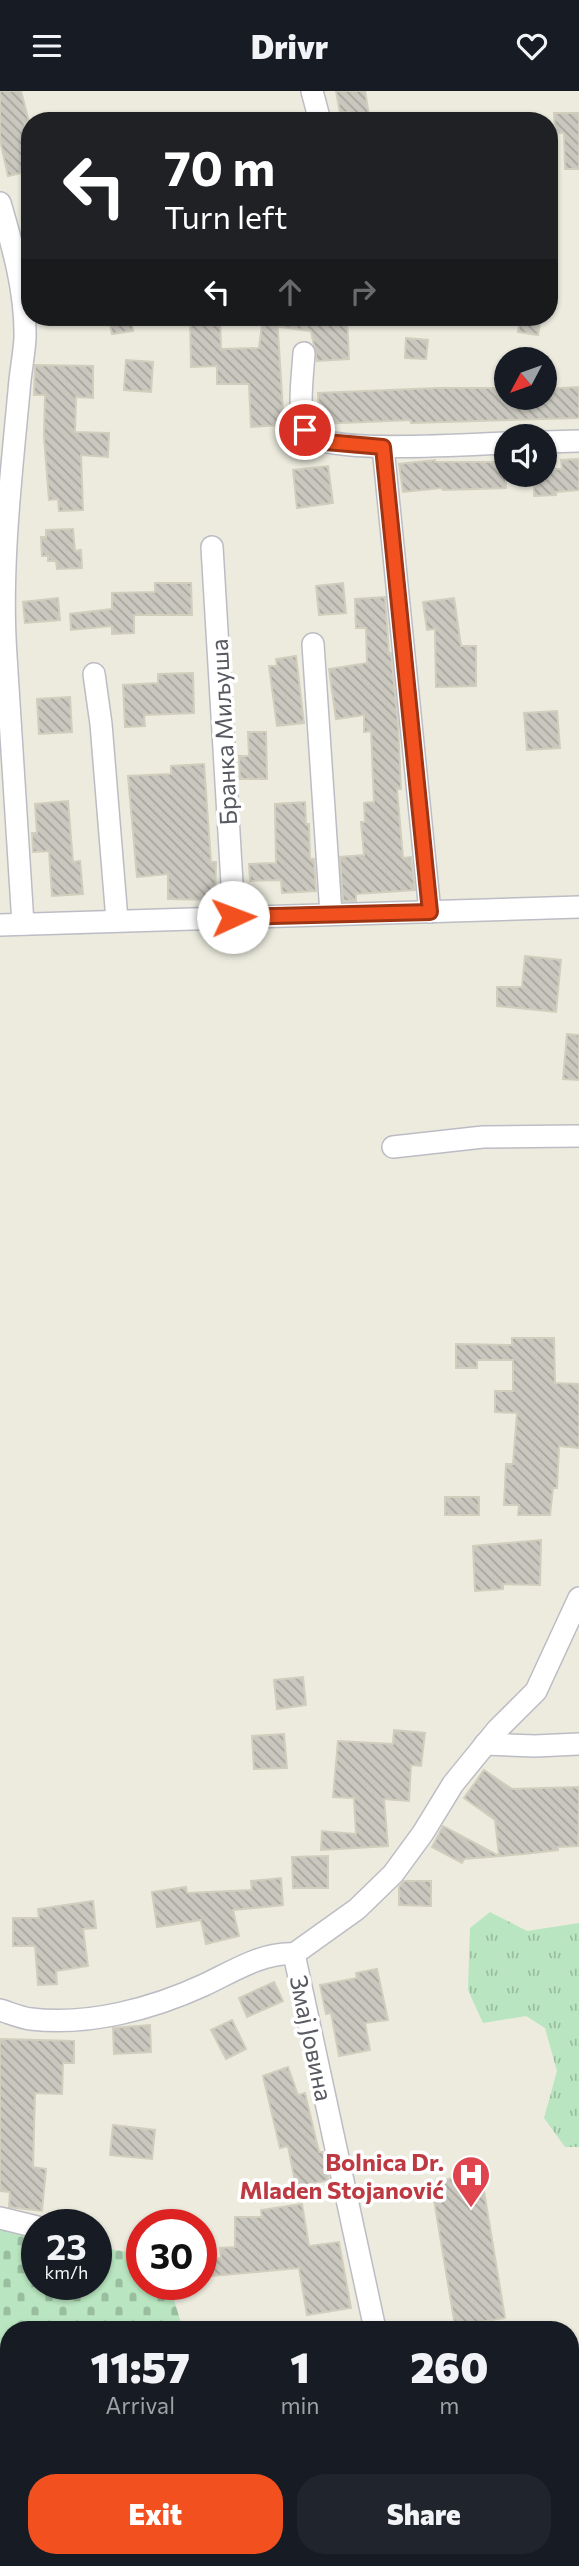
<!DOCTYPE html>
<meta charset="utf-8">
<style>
body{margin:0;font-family:Commissioner,sans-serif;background:#20242c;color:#f1f3f6;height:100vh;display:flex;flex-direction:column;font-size:26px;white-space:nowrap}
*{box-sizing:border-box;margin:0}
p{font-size:23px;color:#9ea1a6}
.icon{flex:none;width:38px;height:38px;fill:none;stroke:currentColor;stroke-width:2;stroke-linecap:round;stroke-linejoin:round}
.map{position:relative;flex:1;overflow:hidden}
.side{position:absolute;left:0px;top:2230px;width:579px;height:247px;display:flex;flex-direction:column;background:#171b24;border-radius:28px 28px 0 0;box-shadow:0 2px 5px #0004}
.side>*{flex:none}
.hud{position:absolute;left:21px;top:21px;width:537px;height:214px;border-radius:28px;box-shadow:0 2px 5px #0004;background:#202124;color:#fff;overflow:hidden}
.needle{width:46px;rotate:229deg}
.controls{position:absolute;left:494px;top:256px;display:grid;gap:14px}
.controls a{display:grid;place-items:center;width:63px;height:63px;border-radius:50%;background:#171b24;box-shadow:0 2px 5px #0004;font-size:35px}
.speed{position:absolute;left:21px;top:2118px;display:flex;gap:14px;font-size:35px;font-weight:700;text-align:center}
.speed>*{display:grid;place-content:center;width:91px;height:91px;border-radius:50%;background:#171b24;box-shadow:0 2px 5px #0004;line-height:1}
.speed small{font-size:18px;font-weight:400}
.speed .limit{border:10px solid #d22;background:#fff;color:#111}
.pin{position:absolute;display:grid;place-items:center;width:60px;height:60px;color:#fff;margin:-30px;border:4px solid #fff;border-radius:50%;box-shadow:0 2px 7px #0007}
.me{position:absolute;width:77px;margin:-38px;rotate:88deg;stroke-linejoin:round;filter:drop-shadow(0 0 5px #0008)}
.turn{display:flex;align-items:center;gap:24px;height:147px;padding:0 28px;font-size:32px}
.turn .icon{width:91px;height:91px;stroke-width:2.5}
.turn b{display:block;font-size:49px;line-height:60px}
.lanes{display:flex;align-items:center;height:66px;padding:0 28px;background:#0003;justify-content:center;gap:35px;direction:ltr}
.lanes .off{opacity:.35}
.eta{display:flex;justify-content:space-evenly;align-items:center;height:119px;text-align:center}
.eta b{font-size:42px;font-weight:800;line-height:49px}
.button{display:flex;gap:14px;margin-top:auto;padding:14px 28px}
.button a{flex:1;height:80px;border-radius:28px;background:#f2511f;color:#fff;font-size:28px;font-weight:800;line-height:80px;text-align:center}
.button a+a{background:#20242c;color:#f1f3f6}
header{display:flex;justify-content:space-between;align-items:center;height:91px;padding:0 28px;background:#171b24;font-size:32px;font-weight:800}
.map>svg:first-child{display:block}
.grass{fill:url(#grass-tufts)}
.cemetery{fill:url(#cemetery-stones)}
.building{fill:url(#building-back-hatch);stroke:#d1cebd;stroke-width:2}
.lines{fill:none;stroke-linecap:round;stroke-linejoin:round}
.service-casing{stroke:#bcbdc4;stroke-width:14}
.minor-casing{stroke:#bcbdc4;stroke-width:24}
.tertiary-casing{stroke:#bcbdc4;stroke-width:30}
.service{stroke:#fff;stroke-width:10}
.minor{stroke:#fff;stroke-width:21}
.tertiary{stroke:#fff;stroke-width:26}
.route-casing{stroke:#9d3514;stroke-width:18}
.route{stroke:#f2511f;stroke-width:12}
.labels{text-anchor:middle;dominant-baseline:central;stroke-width:7;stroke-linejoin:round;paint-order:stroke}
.street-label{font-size:24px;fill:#585a61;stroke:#fff}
.health-label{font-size:24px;font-weight:bold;fill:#be3a42;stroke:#fff;text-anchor:end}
</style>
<header><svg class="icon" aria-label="menu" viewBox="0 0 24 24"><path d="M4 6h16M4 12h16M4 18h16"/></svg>Drivr<svg class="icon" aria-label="heart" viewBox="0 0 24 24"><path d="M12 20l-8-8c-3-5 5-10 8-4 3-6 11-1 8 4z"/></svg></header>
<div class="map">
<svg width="579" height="2475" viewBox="0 0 579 2475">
<defs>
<pattern id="grass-tufts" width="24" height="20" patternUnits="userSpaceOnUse" patternTransform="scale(1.75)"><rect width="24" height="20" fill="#b9e6c0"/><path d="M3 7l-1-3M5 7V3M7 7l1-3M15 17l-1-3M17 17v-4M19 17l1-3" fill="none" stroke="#99bd9f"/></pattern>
<pattern id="cemetery-stones" width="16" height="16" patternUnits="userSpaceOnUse" patternTransform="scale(1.75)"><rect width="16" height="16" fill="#b9e6c0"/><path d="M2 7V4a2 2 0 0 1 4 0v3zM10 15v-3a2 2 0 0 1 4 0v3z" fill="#99bd9f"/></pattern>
<pattern id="building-back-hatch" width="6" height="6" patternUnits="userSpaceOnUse" patternTransform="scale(1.75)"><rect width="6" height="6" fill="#c9c7be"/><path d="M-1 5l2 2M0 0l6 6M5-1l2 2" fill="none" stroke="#a6a59e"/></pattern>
</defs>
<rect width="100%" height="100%" fill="#ecebde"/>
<g class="grass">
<polygon points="490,1821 527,1840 579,1832 579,2056 565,2056 544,2027 557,1980 545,1937 526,1925 483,1932 468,1899 470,1837"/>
<polygon points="579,2354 579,2475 576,2475 571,2440 570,2355"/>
</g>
<g class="cemetery">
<polygon points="0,2138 37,2145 37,2193 96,2193 96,2156 142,2163 142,2193 169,2193 183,2238 9,2238 9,2418 0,2413"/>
<polygon points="90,2468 252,2468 254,2475 102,2475"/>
</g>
<g class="building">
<polygon points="0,0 21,0 29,31 24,32 30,59 30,80 8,85 0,49"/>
<polygon points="336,0 365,0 370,30 350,30 349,21 340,22"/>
<polygon points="554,22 579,22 579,78 565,78 564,42 555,42"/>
<polygon points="109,226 131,226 133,240 112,243"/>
<polygon points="190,226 220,226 221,258 259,257 263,226 277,226 284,334 251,336 249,293 217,293 217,275 191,276"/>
<polygon points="280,226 347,226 349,268 317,270 311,240 279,236"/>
<polygon points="520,226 541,226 538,244 518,241"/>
<polygon points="406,247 428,249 426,268 405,267"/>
<polygon points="126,269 153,271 151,301 124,299"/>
<polygon points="35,274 93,275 93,307 76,306 75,341 109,342 108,366 81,364 83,419 59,420 58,408 49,409 44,346 45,304 34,304"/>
<polygon points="579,296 579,327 411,332 411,329 319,333 318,302 438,297 506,297 506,306 546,306 546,298"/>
<polygon points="579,368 579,399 556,401 556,404 534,405 534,383 544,383 544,378 562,378 561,369"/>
<polygon points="435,369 435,371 506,371 506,397 443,399 442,397 403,401 399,373"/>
<polygon points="328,375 333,412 297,417 293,379"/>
<polygon points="73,438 75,460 81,459 82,477 57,478 56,470 48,470 48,465 42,465 41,446 46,446 46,439"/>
<polygon points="155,492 191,492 192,524 134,524 134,542 112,543 112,535 71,539 70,523 112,518 112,502 155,501"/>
<polygon points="343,492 346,522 319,524 316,495"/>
<polygon points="385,506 389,562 391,562 398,633 401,698 397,698 403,767 411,766 415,799 356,803 356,810 343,810 340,766 364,764 361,731 365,731 364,712 374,711 371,640 364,641 364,624 336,628 329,578 367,572 366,537 356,537 355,508"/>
<polygon points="58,507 60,529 25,532 23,511"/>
<polygon points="454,507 461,555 476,555 476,595 436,596 435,538 427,539 423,511"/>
<polygon points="296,565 304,632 277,635 269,575 277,575 276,568"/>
<polygon points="193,582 194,622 144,624 145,635 125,636 123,594 158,592 158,583"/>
<polygon points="70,606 72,641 39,643 37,608"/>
<polygon points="557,620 560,657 527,659 524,622"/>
<polygon points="248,641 266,641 267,688 240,688 239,665 249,665"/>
<polygon points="204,673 211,771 216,771 215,809 168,808 168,783 137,786 128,685 171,683 171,675"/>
<polygon points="68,710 73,771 80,770 83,803 52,805 49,760 33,761 32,742 37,742 35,713"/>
<polygon points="305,711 306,733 309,733 310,768 314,768 316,800 282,802 281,789 250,790 249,773 276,772 275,713"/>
<polygon points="525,865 561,869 556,921 497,915 497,896 522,896"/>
<polygon points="567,943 579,944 579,989 563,988"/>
<polygon points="512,1247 554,1247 555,1292 579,1293 579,1357 559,1355 557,1397 553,1397 550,1424 518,1424 519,1414 504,1414 506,1373 513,1373 517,1322 495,1321 495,1300 513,1300 513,1269 477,1269 477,1277 456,1277 456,1253 512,1254"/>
<rect x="445" y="1406" width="34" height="18"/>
<polygon points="541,1449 540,1494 503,1493 503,1498 475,1500 473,1455"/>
<polygon points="303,1586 306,1614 277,1618 274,1589"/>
<polygon points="394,1639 425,1642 421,1675 411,1674 409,1710 384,1708 388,1755 321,1759 322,1740 356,1743 354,1707 333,1706 338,1650 393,1653"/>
<polygon points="284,1643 287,1677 254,1678 252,1645"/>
<polygon points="484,1679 512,1698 579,1696 578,1755 558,1756 558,1759 524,1763 464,1768 462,1772 432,1756 443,1735 499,1765 495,1729 464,1707"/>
<polygon points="328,1765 328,1797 293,1797 292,1766"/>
<polygon points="281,1787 283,1814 233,1819 239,1845 206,1853 201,1829 157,1836 152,1801 186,1796 187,1802 252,1799 251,1790"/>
<polygon points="404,1790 431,1790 431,1815 399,1814 399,1796"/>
<polygon points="93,1810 96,1837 83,1838 88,1875 56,1880 57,1893 38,1894 35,1855 13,1855 13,1827 39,1827 38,1818"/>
<polygon points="377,1878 388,1929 365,1932 370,1959 339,1965 331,1922 326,1923 320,1894 357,1887 356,1882"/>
<polygon points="274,1891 283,1910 247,1926 239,1907"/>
<polygon points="232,1929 246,1958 226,1968 211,1939"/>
<polygon points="150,1934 151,1961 114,1963 113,1937"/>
<polygon points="0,1948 74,1950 74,1972 63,1972 62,2003 35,2002 33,2076 46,2078 42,2120 9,2116 10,2101 0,2100"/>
<polygon points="288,1976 298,2004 305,2002 319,2061 323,2061 329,2089 296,2096 288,2055 280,2057 263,1985"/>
<polygon points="113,2034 155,2039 152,2068 110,2064"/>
<polygon points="481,2082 505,2227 455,2235 431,2091"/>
<polygon points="302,2113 309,2155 339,2151 351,2217 307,2224 299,2177 201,2186 201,2169 221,2167 220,2157 235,2156 235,2126 262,2126 261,2119"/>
</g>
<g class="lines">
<defs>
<g id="service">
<polyline points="506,2238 509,2238"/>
<polyline points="570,2261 579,2262"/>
</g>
<g id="minor">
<polyline points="312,0 320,30"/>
<path d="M0 112C13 156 26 201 25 247 24 265 20 283 19 300 11 386 0 479 6 565L23 833"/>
<path d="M304 262C303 283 296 326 308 342 323 364 475 353 506 352"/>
<polyline points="544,351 579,350"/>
<polyline points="383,356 430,821"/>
<polyline points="212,456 234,826"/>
<polyline points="313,553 331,823"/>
<polyline points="94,583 101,633 117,829"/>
<polyline points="0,834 579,816"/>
<polyline points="393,1056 483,1046 579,1045"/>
<polyline points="485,1653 535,1655 579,1653"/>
<path d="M0 1919C10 1922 21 1927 31 1928 88 1935 152 1918 204 1894 232 1881 262 1861 294 1863"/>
<polyline points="0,2127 37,2136"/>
<polyline points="375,2238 294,1863 357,1818 393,1783 423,1742 453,1693 497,1639 536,1600 579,1507"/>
<polyline points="415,2468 416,2475"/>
</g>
<g id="tertiary">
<polyline points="0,2442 9,2448"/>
<polyline points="41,2468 53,2475"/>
</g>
</defs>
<use href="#service" class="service-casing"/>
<use href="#minor" class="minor-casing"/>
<use href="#tertiary" class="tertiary-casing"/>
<use href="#service" class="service"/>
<use href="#minor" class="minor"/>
<use href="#tertiary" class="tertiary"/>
</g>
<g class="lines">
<defs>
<polyline id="route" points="233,826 430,821 383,356 326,351 313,348 305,339"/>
</defs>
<use href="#route" class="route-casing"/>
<use href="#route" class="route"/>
</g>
<defs>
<symbol id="hospital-pin" viewBox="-11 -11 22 30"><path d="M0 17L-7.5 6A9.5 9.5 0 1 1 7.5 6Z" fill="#e0444e" stroke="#fff"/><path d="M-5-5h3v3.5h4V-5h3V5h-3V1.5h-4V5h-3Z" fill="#fff"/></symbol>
</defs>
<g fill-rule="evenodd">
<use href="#hospital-pin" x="449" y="2062" width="44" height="60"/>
</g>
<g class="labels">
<g class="street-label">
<text transform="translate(223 641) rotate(-93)">Бранка Миљуша</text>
<text transform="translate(312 1947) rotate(78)">Змај Јовина</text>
</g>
<g class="health-label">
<text x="444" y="2070">Bolnica Dr.<tspan x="444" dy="28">Mladen Stojanović</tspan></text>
</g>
</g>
</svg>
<div class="controls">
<a><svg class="needle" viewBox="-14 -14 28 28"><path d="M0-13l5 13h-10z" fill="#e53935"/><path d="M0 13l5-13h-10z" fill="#9ea1a6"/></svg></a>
<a><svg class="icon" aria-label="sound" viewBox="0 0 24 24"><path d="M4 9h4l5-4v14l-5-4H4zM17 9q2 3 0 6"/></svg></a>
</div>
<div class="speed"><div>23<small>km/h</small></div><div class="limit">30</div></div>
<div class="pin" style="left:305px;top:339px;background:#d93025"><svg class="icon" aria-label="arrive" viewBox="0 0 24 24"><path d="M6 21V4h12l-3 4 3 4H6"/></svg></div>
<svg class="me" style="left:233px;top:826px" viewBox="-20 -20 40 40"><circle r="19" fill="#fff"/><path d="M0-13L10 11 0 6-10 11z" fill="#f2511f"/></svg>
<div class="hud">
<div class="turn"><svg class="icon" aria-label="left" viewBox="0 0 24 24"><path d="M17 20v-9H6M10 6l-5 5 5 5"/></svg><div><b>70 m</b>Turn left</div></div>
<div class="lanes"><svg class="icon" aria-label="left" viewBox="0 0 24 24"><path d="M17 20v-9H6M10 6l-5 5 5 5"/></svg><svg class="icon off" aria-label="ahead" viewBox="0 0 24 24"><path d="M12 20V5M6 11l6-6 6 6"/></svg><svg class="icon off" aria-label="right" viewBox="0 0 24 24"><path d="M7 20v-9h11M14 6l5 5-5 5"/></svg></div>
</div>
<section class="side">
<div class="eta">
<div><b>11:57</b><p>Arrival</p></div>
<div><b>1</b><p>min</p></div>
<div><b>260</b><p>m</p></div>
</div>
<div class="button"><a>Exit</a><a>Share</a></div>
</section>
</div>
